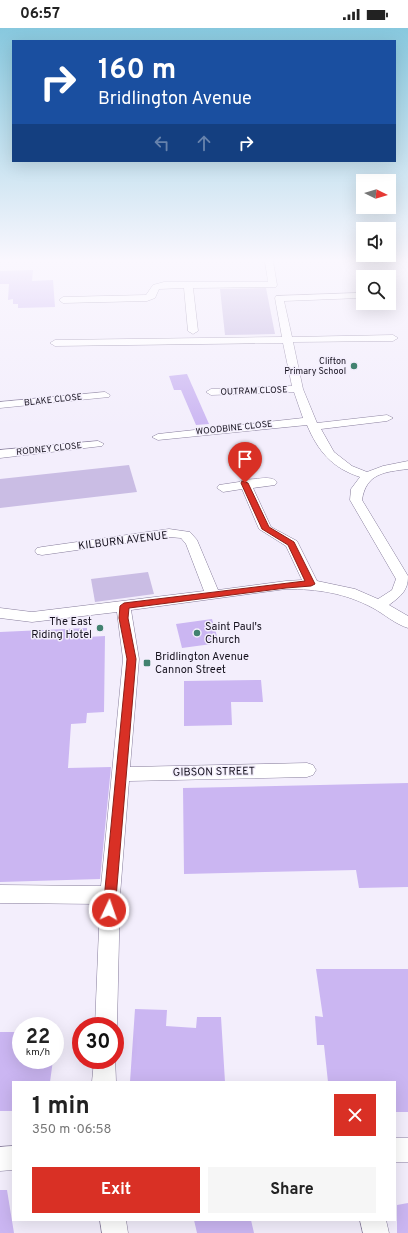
<!DOCTYPE html>
<meta charset="utf-8">
<style>
body{margin:0;font-family:Overpass,sans-serif;background:#f6f6f6;color:#222;height:100vh;display:flex;flex-direction:column;font-size:15px;white-space:nowrap}
*{box-sizing:border-box;margin:0}
p{font-size:13px;color:#767676}
.icon{flex:none;width:22px;height:22px;fill:none;stroke:currentColor;stroke-width:2;stroke-linecap:round;stroke-linejoin:round}
.map{position:relative;flex:1;overflow:hidden}
.details{position:absolute;left:12px;top:1053px;width:384px;height:140px;display:flex;flex-direction:column;background:#fff;border-radius:0px;box-shadow:0 4px 16px #0002}
.details>*{flex:none}
.top-card{position:absolute;left:12px;top:12px;width:384px;height:122px;border-radius:0px;box-shadow:0 4px 16px #0002;background:#1a4fa0;color:#fff;overflow:hidden}
.needle{width:26px;rotate:95deg}
.buttons{position:absolute;left:356px;top:146px;display:grid;gap:8px}
.buttons a{display:grid;place-items:center;width:40px;height:40px;border-radius:0px;background:#fff;box-shadow:0 4px 16px #0002;font-size:20px}
.speed{position:absolute;left:12px;top:989px;display:flex;gap:8px;font-size:20px;font-weight:700;text-align:center}
.speed>*{display:grid;place-content:center;width:52px;height:52px;border-radius:50%;background:#fff;box-shadow:0 4px 16px #0002;line-height:1}
.speed small{font-size:10px;font-weight:400}
.speed .limit{border:6px solid #d22;background:#fff;color:#111}
.pin{position:absolute;display:grid;place-items:center;width:34px;height:34px;color:#fff;margin:-41px -17px;border-radius:50% 50% 50% 0;rotate:-45deg;box-shadow:0 0 4px #0007}
.pin .icon{rotate:45deg}
.me{position:absolute;width:44px;margin:-22px;rotate:3deg;stroke-linejoin:round;filter:drop-shadow(0 0 3px #0008)}
.turn{display:flex;align-items:center;gap:14px;height:84px;padding:0 20px;font-size:18px}
.turn .icon{width:52px;height:52px;stroke-width:2.5}
.turn b{display:block;font-size:28px;line-height:34px}
.lanes{display:flex;align-items:center;height:38px;padding:0 20px;background:#0003;justify-content:center;gap:20px;direction:ltr}
.lanes .off{opacity:.35}
.round{display:grid;place-items:center;flex:none;width:42px;height:42px;border-radius:0px;background:#f6f6f6}
.head{display:flex;align-items:center;justify-content:space-between;height:68px;padding:0 20px}
h1{font-size:24px;font-weight:700;line-height:30px}
.primary-button{display:flex;gap:8px;margin-top:auto;padding:8px 20px}
.primary-button a{flex:1;height:46px;border-radius:0px;background:#d93025;color:#fff;font-size:16px;font-weight:700;line-height:46px;text-align:center}
.primary-button a+a{background:#f6f6f6;color:#222}
.status{display:flex;justify-content:space-between;align-items:center;height:28px;padding:0 20px;background:#fff;direction:ltr}
.status svg{height:11px;fill:currentColor}
.map>svg:first-child{display:block}
.green{fill:#cabde4}
.building{fill:#cbb6f2}
.lines{fill:none;stroke-linecap:round;stroke-linejoin:round}
.minor-casing{stroke:#877d9c;stroke-width:1}
.minor{fill:#fff;fill-rule:evenodd}
.route{fill:#d93025;stroke:#8d1f18}
.poi-dot{fill:#428270;stroke:#f3eefc;stroke-width:1.5}
.labels{text-anchor:middle;dominant-baseline:central;stroke-width:3;stroke-linejoin:round;paint-order:stroke}
.far-poi-label{font-size:9px;fill:#17131f;stroke:#f3eefc;text-anchor:end}
.far-street-label{font-size:9px;fill:#17131f;stroke:#f3eefc}
.street-label{font-size:11px;fill:#17131f;stroke:#f3eefc}
.poi-label{font-size:11px;fill:#17131f;stroke:#f3eefc;text-anchor:start}
</style>
<div class="status"><b>06:57</b><svg viewBox="0 0 49 12"><path d="M0 12V9h3v3zM5 12V6h3v6zM10 12V3h3v9zM15 12V0h3v12zM26 1h20v11H26zM47 4h2v5h-2z"/></svg></div>
<div class="map">
<svg width="408" height="1205" viewBox="0 0 408 1205">
<rect width="100%" height="100%" fill="#f3eefc"/>
<g class="green">
<polygon points="266,260 275,306 225,307 220,261"/>
<polygon points="129,437 137,464 0,480 0,451"/>
<polygon points="148,544 154,566 95,574 91,551"/>
</g>
<g class="building">
<polygon points="33,242 32,253 53,252 55,279 18,280 18,276 13,276 13,271 8,272 9,256 0,256 0,243"/>
<polygon points="187,346 209,396 196,397 181,362 174,362 169,348"/>
<polygon points="212,591 219,615 182,620 176,596"/>
<polygon points="87,600 87,609 105,608 104,684 87,685 86,695 71,696 68,740 111,739 100,851 0,854 0,604"/>
<polygon points="261,652 263,674 231,674 232,697 184,698 184,653"/>
<polygon points="408,755 408,859 359,860 356,842 184,846 183,760"/>
<polygon points="316,941 408,941 408,1084 395,1084 395,1054 328,1054 324,1017 317,1017 315,988 323,989"/>
<polygon points="135,981 167,982 166,998 196,1000 197,989 221,989 225,1054 130,1054"/>
<polygon points="0,1004 21,1004 21,1032 53,1032 50,1054 13,1054 13,1083 0,1083"/>
<polygon points="0,1162 7,1162 14,1205 0,1205"/>
<polygon points="408,1175 408,1205 397,1205 397,1177"/>
<polygon points="194,1192 251,1192 254,1205 197,1205"/>
</g>
<g class="lines">
<defs>
<g id="minor">
<polygon points="265,233 273,233 277,257 276,259 193,260 198,303 193,306 188,303 184,260 159,261 155,270 147,273 63,275 59,272 63,269 146,267 153,257 164,254 268,254"/>
<path d="M357 265 361 268 360 270 284 273 292 309 393 307 398 310 393 313 293 314 303 361 317 395 387 387 393 390 387 393 321 401 334 424 352 438 367 444 383 438 408 433V441C385 444 366 445 362 472L408 548C408 563 401 568 389 577L408 588V600C395 596 384 586 373 580 345 565 318 561 286 561L131 582 139 631 130 739 307 735 313 737 316 742 313 747 307 749 129 753 120 867 117 998 115 1003V998H95L100 876 0 875V857L101 858 123 631 117 584 32 594 0 590V580L32 584 204 563 186 516 181 510 169 509 42 527 37 526 35 523 37 520 42 519 169 501 190 504 197 512 218 562 286 553 302 552 286 518 259 501 242 461 223 464 217 460 219 457 239 454 245 451C254 453 271 446 277 454L275 457 253 460 271 499 297 513 317 553 355 561 378 571 392 562 396 551 350 472 351 461 360 449C332 440 318 423 307 397L158 412 152 409 158 406 303 390 294 364 211 367 206 364 211 361 292 358 283 315 55 318 50 315 55 312 282 309 275 270 276 268Z"/>
<polygon points="105,364 110,367 109,369 0,380 0,374"/>
<polygon points="98,413 104,416 102,418 0,430 0,422"/>
<polygon points="115,1028 116,1054 92,1054 94,1032 115,1032"/>
<rect x="395" y="1110" width="13" height="24"/>
<polygon points="13,1118 13,1142 0,1143 0,1119"/>
<polygon points="100,1192 126,1192 128,1205 102,1205"/>
<polygon points="360,1192 386,1192 389,1205 363,1205"/>
</g>
</defs>
<use href="#minor" class="minor-casing"/>
<use href="#minor" class="minor"/>
</g>
<linearGradient id="sky" x2="0" y2="1"><stop stop-color="#87c8de"/><stop offset="0.58" stop-color="#faf7fe"/><stop offset="1" stop-color="#faf7fe" stop-opacity="0"/></linearGradient>
<rect width="408" height="401" fill="url(#sky)"/>
<polygon class="route" points="242,453 248,455 269,499 294,514 315,556 311,558 286,560 129,580 128,590 136,631 115,882 114,885 109,887 105,885 103,882 127,631 119,590 120,578 124,575 305,553 288,517 262,501 241,455"/>
<g class="poi-dot">
<circle cx="354" cy="338" r="4"/>
<circle cx="100" cy="600" r="4"/>
<circle cx="197" cy="605" r="4"/>
<rect x="143" y="631" width="8" height="8" rx="2"/>
</g>
<g class="labels">
<g class="far-poi-label">
<text x="346" y="333">Clifton<tspan x="346" dy="10">Primary School</tspan></text>
</g>
<g class="far-street-label">
<text transform="translate(254 363) rotate(-2)">OUTRAM CLOSE</text>
<text transform="translate(53 372) rotate(-6)">BLAKE CLOSE</text>
<text transform="translate(234 400) rotate(-6)">WOODBINE CLOSE</text>
<text transform="translate(49 421) rotate(-6)">RODNEY CLOSE</text>
</g>
<g class="street-label">
<text transform="translate(123 513) rotate(-7)">KILBURN AVENUE</text>
<text transform="translate(214 744) rotate(-1)">GIBSON STREET</text>
</g>
<g class="poi-label">
<text x="92" y="594" text-anchor="end">The East<tspan x="92" dy="13">Riding Hotel</tspan></text>
<text x="205" y="599">Saint Paul's<tspan x="205" dy="13">Church</tspan></text>
<text x="155" y="629">Bridlington Avenue<tspan x="155" dy="13">Cannon Street</tspan></text>
</g>
</g>
</svg>
<div class="buttons">
<a><svg class="needle" viewBox="-14 -14 28 28"><path d="M0-13l5 13h-10z" fill="#e53935"/><path d="M0 13l5-13h-10z" fill="#767676"/></svg></a>
<a><svg class="icon" aria-label="sound" viewBox="0 0 24 24"><path d="M4 9h4l5-4v14l-5-4H4zM17 9q2 3 0 6"/></svg></a>
<a><svg class="icon" aria-label="search" viewBox="0 0 24 24"><circle cx="10" cy="10" r="6"/><path d="M15 15l6 6"/></svg></a>
</div>
<div class="speed"><div>22<small>km/h</small></div><div class="limit">30</div></div>
<div class="pin" style="left:245px;top:455px;background:#d93025"><svg class="icon" aria-label="arrive" viewBox="0 0 24 24"><path d="M6 21V4h12l-3 4 3 4H6"/></svg></div>
<svg class="me" style="left:109px;top:882px" viewBox="-20 -20 40 40"><circle r="17" fill="#d93025" stroke="#fff" stroke-width="3"/><path d="M0-11L8 9 0 5-8 9z" fill="#fff"/></svg>
<div class="top-card">
<div class="turn"><svg class="icon" aria-label="right" viewBox="0 0 24 24"><path d="M7 20v-9h11M14 6l5 5-5 5"/></svg><div><b>160 m</b>Bridlington Avenue</div></div>
<div class="lanes"><svg class="icon off" aria-label="left" viewBox="0 0 24 24"><path d="M17 20v-9H6M10 6l-5 5 5 5"/></svg><svg class="icon off" aria-label="ahead" viewBox="0 0 24 24"><path d="M12 20V5M6 11l6-6 6 6"/></svg><svg class="icon" aria-label="right" viewBox="0 0 24 24"><path d="M7 20v-9h11M14 6l5 5-5 5"/></svg></div>
</div>
<section class="details">
<div class="head"><div><h1>1 min</h1><p>350 m · 06:58</p></div><a class="round" style="background:#d93025;color:#fff"><svg class="icon" aria-label="close" viewBox="0 0 24 24"><path d="M6 6l12 12M18 6L6 18"/></svg></a></div>
<div class="primary-button"><a>Exit</a><a>Share</a></div>
</section>
</div>
